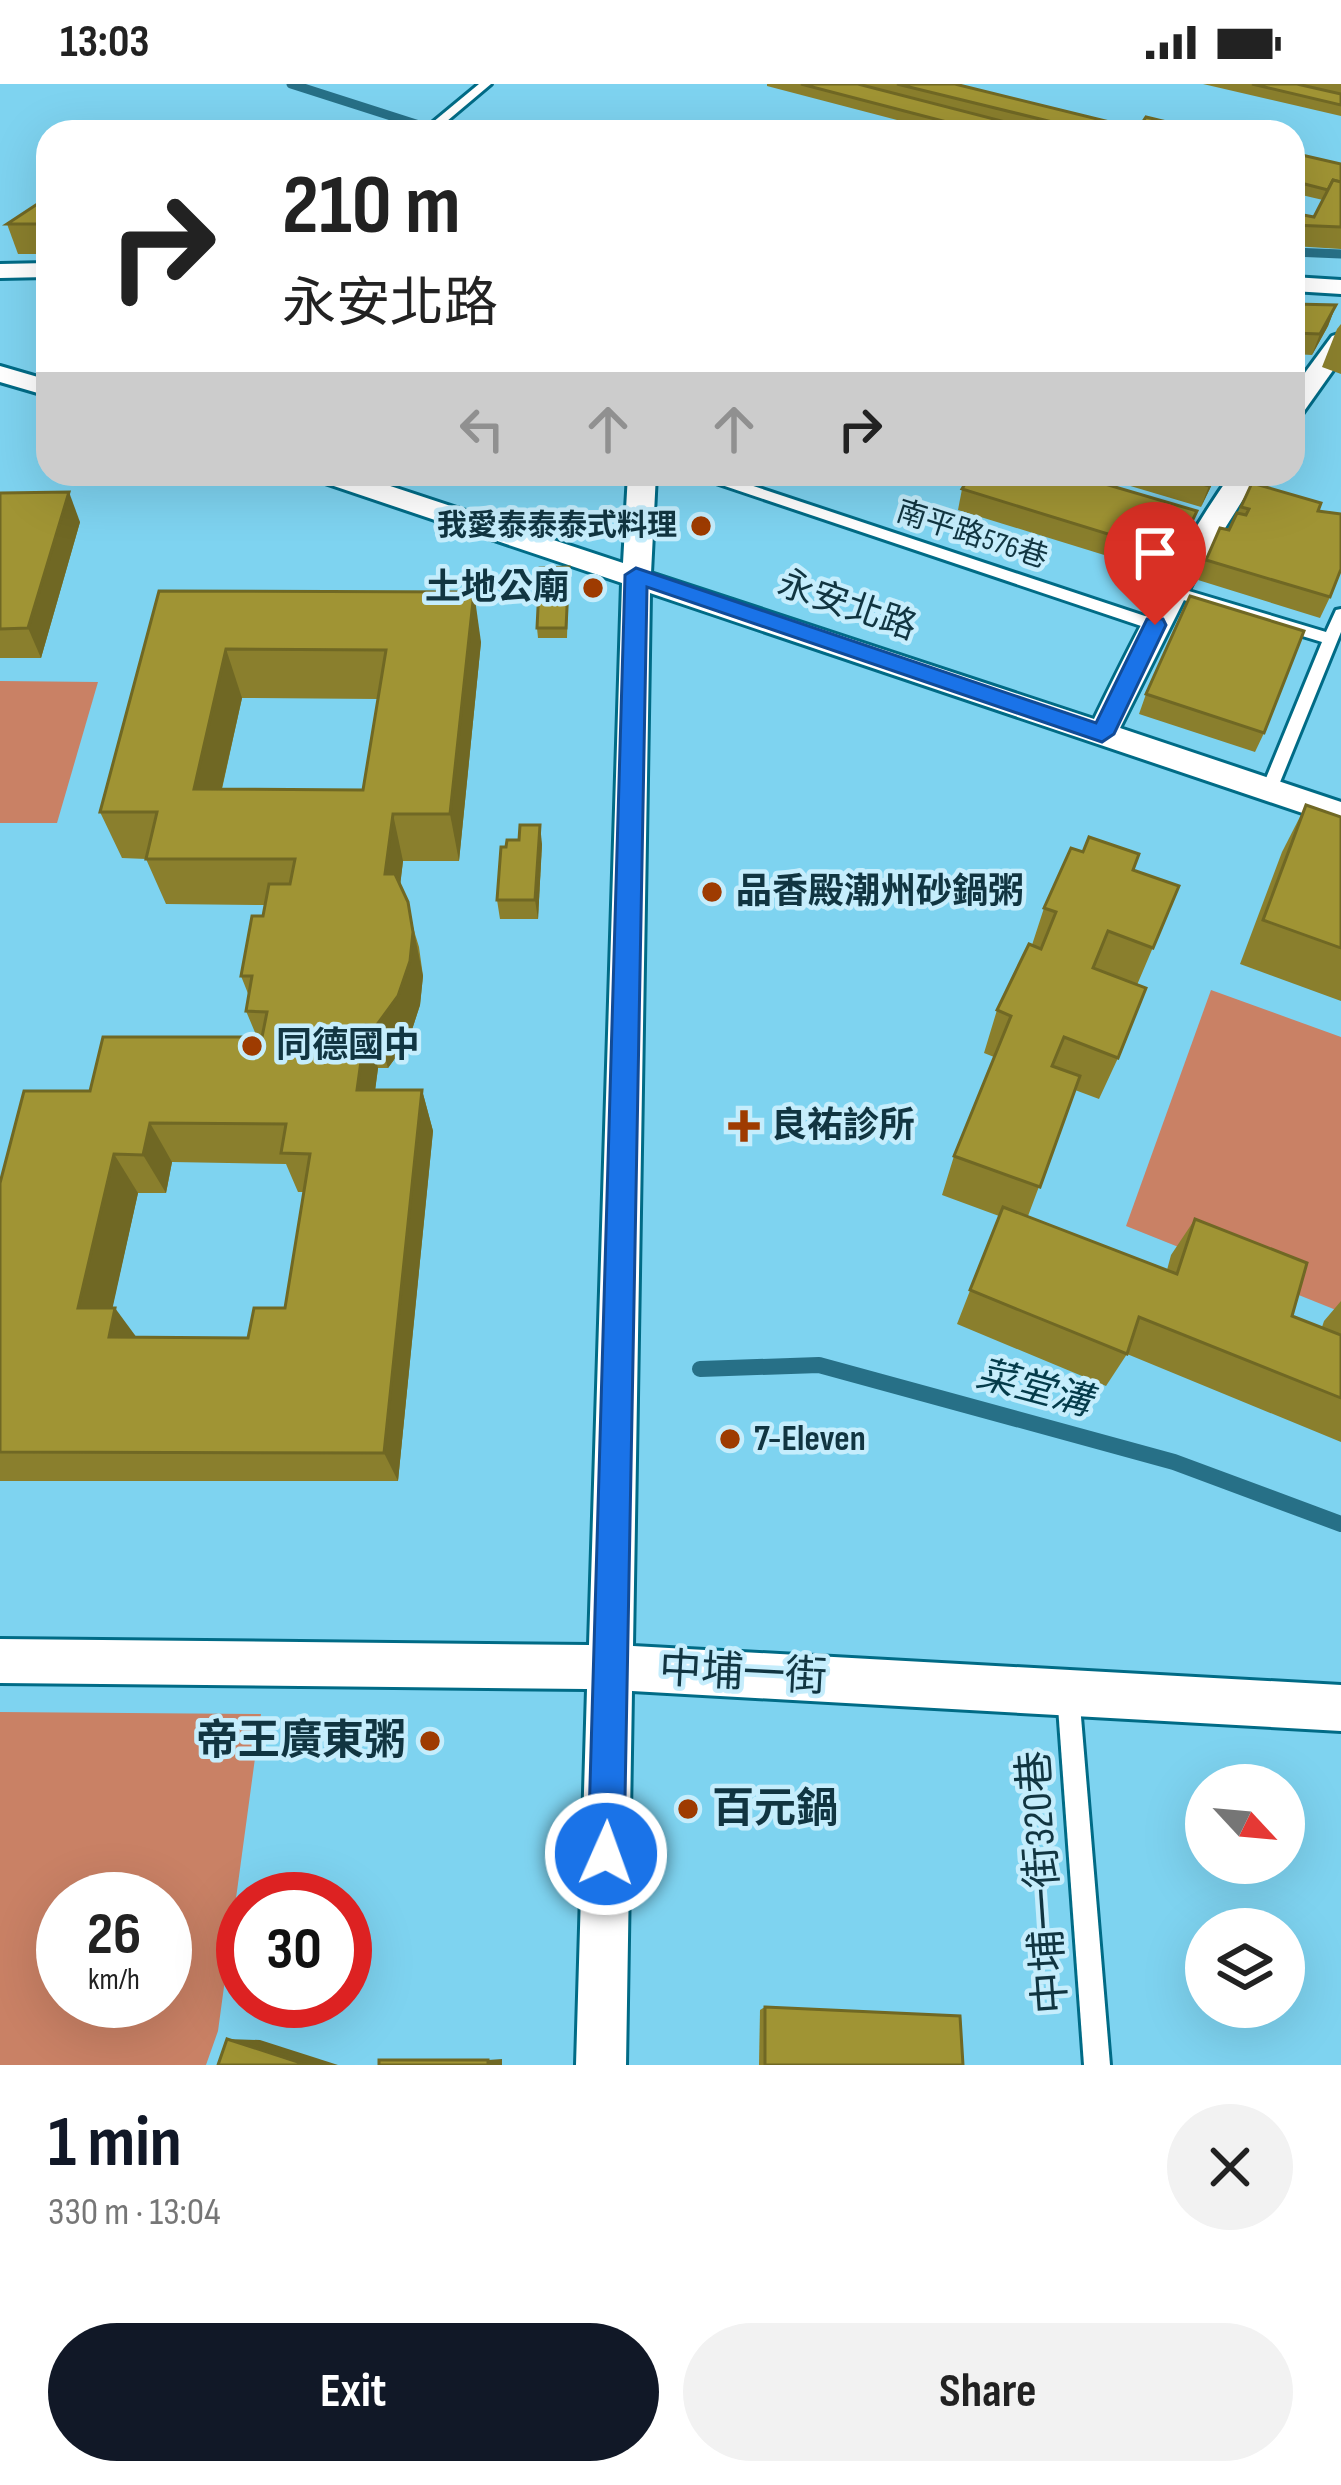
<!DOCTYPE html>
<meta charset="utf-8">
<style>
body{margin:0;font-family:"Sofia Sans Condensed","Noto Sans TC",sans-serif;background:#f2f2f2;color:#222;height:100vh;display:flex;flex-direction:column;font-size:45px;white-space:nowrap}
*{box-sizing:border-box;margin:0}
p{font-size:39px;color:#767676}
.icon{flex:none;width:66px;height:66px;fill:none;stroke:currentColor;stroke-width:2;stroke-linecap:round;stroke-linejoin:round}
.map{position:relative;height:1981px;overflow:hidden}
.details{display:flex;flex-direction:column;background:#fff;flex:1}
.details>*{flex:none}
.hud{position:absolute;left:36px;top:36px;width:1269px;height:366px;border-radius:36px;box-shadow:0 12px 48px #0002;background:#fff;color:#222;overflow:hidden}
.needle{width:78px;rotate:116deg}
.tools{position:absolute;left:1185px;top:1680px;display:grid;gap:24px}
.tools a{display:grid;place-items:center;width:120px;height:120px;border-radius:50%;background:#fff;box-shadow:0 12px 48px #0002;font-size:60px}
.speed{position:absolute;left:36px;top:1788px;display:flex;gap:24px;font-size:60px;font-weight:700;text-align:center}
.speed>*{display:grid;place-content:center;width:156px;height:156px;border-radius:50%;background:#fff;box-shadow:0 12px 48px #0002;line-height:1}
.speed small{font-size:30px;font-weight:400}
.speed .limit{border:18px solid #d22;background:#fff;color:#111}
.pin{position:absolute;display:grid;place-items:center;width:102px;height:102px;color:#fff;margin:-123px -51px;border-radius:50% 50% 50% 0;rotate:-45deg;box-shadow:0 0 12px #0007}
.pin .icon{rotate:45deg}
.me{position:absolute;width:132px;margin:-66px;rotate:2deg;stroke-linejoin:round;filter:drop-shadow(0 0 9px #0008)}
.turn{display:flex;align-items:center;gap:42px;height:252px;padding:0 48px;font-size:54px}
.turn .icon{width:156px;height:156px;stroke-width:2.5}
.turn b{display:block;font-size:84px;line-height:102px}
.lanes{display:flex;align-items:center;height:114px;padding:0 48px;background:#0003;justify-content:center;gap:60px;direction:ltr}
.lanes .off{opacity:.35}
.round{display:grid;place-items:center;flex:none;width:126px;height:126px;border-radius:63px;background:#f2f2f2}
.head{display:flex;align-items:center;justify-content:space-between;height:204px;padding:0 48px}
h1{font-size:72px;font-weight:700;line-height:90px;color:#111827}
.action{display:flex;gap:24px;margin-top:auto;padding:24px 48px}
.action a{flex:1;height:138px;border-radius:72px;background:#111827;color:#fff;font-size:48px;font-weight:700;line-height:138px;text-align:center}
.action a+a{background:#f2f2f2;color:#222}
.status{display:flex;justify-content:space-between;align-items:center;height:84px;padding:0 60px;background:#fff;direction:ltr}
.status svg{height:33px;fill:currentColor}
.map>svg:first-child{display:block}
.green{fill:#c98165;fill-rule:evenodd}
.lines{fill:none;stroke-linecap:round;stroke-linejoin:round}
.stream-far1{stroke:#277087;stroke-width:9}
.stream{stroke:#277087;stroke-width:16}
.lane-casing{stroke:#006b86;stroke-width:6}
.street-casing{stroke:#006b86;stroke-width:6}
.lane{fill:#fff;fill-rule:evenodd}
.street{fill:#fff;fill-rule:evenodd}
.wall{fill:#8a7f2d;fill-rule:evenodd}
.shaded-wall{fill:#706824}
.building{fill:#a09434;stroke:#706824;stroke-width:3;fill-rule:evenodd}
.route{fill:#1a73e8;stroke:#114b97;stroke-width:3}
.poi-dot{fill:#9e3b01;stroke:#c5edfc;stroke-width:4.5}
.labels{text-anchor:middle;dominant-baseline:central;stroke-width:9;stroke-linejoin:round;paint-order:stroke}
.far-poi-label{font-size:30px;font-weight:bold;fill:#113541;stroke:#c5edfc;text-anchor:end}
.far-street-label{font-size:30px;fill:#113541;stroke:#c5edfc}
.poi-label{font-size:36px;font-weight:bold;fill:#113541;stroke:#c5edfc;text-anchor:start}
.street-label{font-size:36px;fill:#113541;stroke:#c5edfc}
.water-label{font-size:39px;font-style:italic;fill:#043b4a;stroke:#c5edfc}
.near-street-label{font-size:42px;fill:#113541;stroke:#c5edfc}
.near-poi-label{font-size:42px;font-weight:bold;fill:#113541;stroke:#c5edfc;text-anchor:end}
</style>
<div class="status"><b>13:03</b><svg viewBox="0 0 49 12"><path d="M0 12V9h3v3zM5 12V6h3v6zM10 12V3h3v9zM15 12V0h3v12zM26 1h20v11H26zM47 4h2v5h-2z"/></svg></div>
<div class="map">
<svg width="1341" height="1981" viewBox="0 0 1341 1981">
<rect width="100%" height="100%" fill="#7ed3f0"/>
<g class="green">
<polygon points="0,597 98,598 57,739 0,739"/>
<polygon points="1211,906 1341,953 1341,1228 1126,1142"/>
<path d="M0 1628 261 1630 218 1947 206 1981H0ZM63 1815H165V1917H63Z"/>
</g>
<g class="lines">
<g class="stream-far1">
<polyline points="291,0 441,48"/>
<polyline points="1293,168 1341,170"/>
</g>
<polyline class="stream" points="700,1285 819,1281 1174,1378 1341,1440"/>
<defs>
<g id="lane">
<polygon points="479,0 491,0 434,48 421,48"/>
<polygon points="696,390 717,390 1160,537 1162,541 1155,546 1150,545 698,393"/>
<polygon points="1172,502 1326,548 1336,526 1341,525 1341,548 1276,708 1270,710 1262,704 1322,558 1167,511 1167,503"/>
<polygon points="1068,1598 1076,1601 1079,1609 1110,1981 1084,1981 1057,1609 1060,1601"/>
</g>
<g id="street">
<polygon points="48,179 48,193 0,194 0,180"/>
<polygon points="1293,193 1341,196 1341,210 1293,207"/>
<polygon points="1341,249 1341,275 1302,330 1293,332 1293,305 1332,252"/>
<polygon points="0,282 48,296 48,312 0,298"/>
<path d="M312 390H354L623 479 628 390H656L651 489 1094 635C1135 551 1177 467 1231 390H1259L1200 484 1120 644 1341 718V742L650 509 633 1562 1341 1601V1647L632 1607 626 1981H576L587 1605 0 1599V1555L589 1561 622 499 316 396Z"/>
</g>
</defs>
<use href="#lane" class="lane-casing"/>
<use href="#street" class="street-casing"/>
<use href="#lane" class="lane"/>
<use href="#street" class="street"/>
</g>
<g class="wall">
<polygon points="767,0 955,0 1138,45 1208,48 943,48 767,2"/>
<polygon points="1203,0 1341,0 1341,32"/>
<polygon points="1293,69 1341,80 1341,165 1293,162 1293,129 1314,133 1323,116 1293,109"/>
<polygon points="48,113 48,170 18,170 7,140"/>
<polygon points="1293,220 1336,221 1328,242 1312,271 1293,270"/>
<polygon points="1341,240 1341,290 1322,283 1337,245"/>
<polygon points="1090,390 1217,390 1201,423"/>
<polygon points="1252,399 1318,427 1330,513 1320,534 1198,496 1206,476 1229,446"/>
<polygon points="962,405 1197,427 1189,447 1169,491 958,426"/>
<polygon points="0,409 80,438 41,574 0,574"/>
<polygon points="569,483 567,554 538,554 537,544"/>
<path d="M159 507 481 558 459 777H403L400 801 419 863 423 892 420 921 409 955 388 984H378L375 1006H422L433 1047 398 1397H0V1099L90 1007 257 953 246 927 249 912 241 892 263 832 265 821 166 820 146 775 122 774 100 728ZM242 614 378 615 363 706 222 705ZM172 1078 286 1080 298 1108H303L285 1224 248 1254 136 1253 112 1224 138 1109H166Z"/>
<polygon points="1146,610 1264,649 1255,668 1139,630"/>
<polygon points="1306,721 1341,733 1341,917 1240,880 1282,768"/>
<polygon points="542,760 538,835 500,835 497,816"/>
<polygon points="1133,786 1179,802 1137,901 1118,974 1099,1015 1075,1006 1028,1132 1167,1186 1171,1171 1195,1135 1292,1232 1322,1243 1324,1237 1341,1217 1341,1358 1127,1270 1106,1302 957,1240 999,1132 942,1111 954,1072 994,973 984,969 997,926 1032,861 1044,824"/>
<polygon points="765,1923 963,1981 759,1981 760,1926"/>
</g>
<g class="shaded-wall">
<polygon points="1336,221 1328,242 1312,271 1320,250"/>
<polygon points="1214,390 1217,390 1201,423 1209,402"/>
<polygon points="69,408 80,438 41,574 28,544"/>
<polygon points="1197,427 1189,447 1169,491 1176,471"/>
<polygon points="474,508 481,558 459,777 450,730"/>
<polygon points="226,565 242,614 211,752 194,705"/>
<polygon points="393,730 403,777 396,836 385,790"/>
<polygon points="540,741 542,760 538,835 535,816"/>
<polygon points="408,818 423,892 420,921 409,955 388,984 376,942"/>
<polygon points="366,941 378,984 370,1046 357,1006"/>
<polygon points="422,1006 433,1047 398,1397 384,1369"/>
<polygon points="150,1039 172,1078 166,1109 143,1071"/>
<polygon points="114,1070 138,1109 105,1258 78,1224"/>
<polygon points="115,1224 140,1258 109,1253"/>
<polygon points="227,1955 260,1956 338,1981 307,1981"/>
<polygon points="502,1975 502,1981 488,1981 488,1976"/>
</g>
<g class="building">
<polygon points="801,0 858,0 1044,48 985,48"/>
<polygon points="897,0 955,0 1138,45 1146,33 1208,48 1093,48"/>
<polygon points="1252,0 1297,0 1341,10 1341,21"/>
<polygon points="781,41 808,48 774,48"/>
<polygon points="1293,69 1341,80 1341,98 1333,96 1328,106 1293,97"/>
<polygon points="1333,96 1341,98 1341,143 1293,141 1293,129 1314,133"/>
<polygon points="48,113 48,140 7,140"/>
<polygon points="1293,220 1336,221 1320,250 1293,249"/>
<polygon points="971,390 1071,390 1197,427 1176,471 962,405"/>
<polygon points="1167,390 1214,390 1209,402"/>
<polygon points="1252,399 1321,419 1318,427 1341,430 1341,485 1330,513 1206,476 1220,444 1229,446 1237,429 1246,431 1249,425 1241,423"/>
<polygon points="69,408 28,544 0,545 0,409"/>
<polygon points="569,483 566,544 537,544 540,484"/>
<path d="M159 507 474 508 450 730H393L385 790H395L408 818 413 848 410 877 398 912 376 942 366 941 357 1006H422L384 1369 0 1368V1099L24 1007H90L103 953H262L267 928 246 927 252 892H241L252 832H263L269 800H290L295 775H146L157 728H100ZM226 565 386 566 363 706 194 705ZM150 1039 286 1040 281 1069 310 1070 285 1224H254L248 1254 109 1253 115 1224H78L114 1070 143 1071Z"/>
<polygon points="1190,512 1304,547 1264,649 1146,610"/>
<polygon points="1306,721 1341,733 1341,864 1263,836"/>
<polygon points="520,741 540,741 535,816 497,816 501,763 506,763 507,756 519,756"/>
<polygon points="1089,753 1139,770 1133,786 1179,802 1153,864 1108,847 1093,884 1146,904 1118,974 1064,953 1052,982 1080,992 1040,1103 954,1072 1011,932 997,926 1029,860 1041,865 1056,828 1044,824 1071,764 1083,768"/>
<polygon points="1003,1123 1177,1190 1195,1135 1307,1179 1292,1232 1341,1251 1341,1314 1139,1233 1127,1270 970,1206"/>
<polygon points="765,1923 960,1932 963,1981 765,1981"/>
<polygon points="227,1955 307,1981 218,1981"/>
<rect x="379" y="1976" width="109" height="5"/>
</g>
<polygon class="route" points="636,484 1096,639 1147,535 1163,535 1166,541 1114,650 1102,658 647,503 624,1770 618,1783 606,1788 593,1783 588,1770 625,491"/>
<g class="poi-dot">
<circle cx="701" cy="442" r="12"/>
<circle cx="593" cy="504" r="12"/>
<circle cx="712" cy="808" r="12"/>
<circle cx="252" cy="962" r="12"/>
<path d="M738 1024h12v12h12v12h-12v12h-12v-12h-12v-12h12z"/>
<circle cx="730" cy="1355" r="12"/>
<circle cx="430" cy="1657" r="12"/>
<circle cx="688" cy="1725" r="12"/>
</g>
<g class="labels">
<g class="far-poi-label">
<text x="677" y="442">我愛泰泰泰式料理</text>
</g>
<g class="far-street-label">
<text transform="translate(972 451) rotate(18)">南平路576巷</text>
</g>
<g class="poi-label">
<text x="569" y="504" text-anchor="end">土地公廟</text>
<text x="736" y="808">品香殿潮州砂鍋粥</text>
<text x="276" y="962">同德國中</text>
<text x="771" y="1042">良祐診所</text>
<text x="754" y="1355">7-Eleven</text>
</g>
<g class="street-label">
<text transform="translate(847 522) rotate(19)">永安北路</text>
</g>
<g class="water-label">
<text transform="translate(1034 1305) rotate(15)">菜堂溝</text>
</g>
<g class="near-street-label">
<text transform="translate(743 1590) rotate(3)">中埔一街</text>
<text transform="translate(1044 1798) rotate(-94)">中埔一街320巷</text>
</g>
<g class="near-poi-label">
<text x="406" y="1657">帝王廣東粥</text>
<text x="712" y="1725" text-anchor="start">百元鍋</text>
</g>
</g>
</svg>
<div class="tools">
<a><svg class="needle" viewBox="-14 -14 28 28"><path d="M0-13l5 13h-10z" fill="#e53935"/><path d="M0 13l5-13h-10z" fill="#767676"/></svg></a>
<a><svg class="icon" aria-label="layers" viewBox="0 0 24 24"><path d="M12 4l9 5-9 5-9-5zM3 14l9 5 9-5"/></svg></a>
</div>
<div class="speed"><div>26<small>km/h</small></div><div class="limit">30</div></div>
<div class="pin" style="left:1155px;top:541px;background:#d93025"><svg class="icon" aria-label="arrive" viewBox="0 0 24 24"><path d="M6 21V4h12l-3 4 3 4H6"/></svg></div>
<svg class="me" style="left:606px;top:1770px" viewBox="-20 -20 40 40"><circle r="17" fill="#1a73e8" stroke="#fff" stroke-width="3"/><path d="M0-11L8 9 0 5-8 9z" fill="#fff"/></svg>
<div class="hud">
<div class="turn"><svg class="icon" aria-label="right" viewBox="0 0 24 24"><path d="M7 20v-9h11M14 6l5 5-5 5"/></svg><div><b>210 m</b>永安北路</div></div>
<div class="lanes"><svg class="icon off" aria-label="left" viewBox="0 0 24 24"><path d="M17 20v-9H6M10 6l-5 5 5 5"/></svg><svg class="icon off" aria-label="ahead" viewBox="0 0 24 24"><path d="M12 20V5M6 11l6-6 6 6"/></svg><svg class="icon off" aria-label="ahead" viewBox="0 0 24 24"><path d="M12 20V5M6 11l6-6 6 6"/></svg><svg class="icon" aria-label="right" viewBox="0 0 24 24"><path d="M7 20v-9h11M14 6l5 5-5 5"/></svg></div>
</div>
</div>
<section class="details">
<div class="head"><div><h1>1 min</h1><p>330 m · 13:04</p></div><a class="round"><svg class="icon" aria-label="close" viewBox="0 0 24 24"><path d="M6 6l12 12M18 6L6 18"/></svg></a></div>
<div class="action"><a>Exit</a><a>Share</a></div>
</section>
